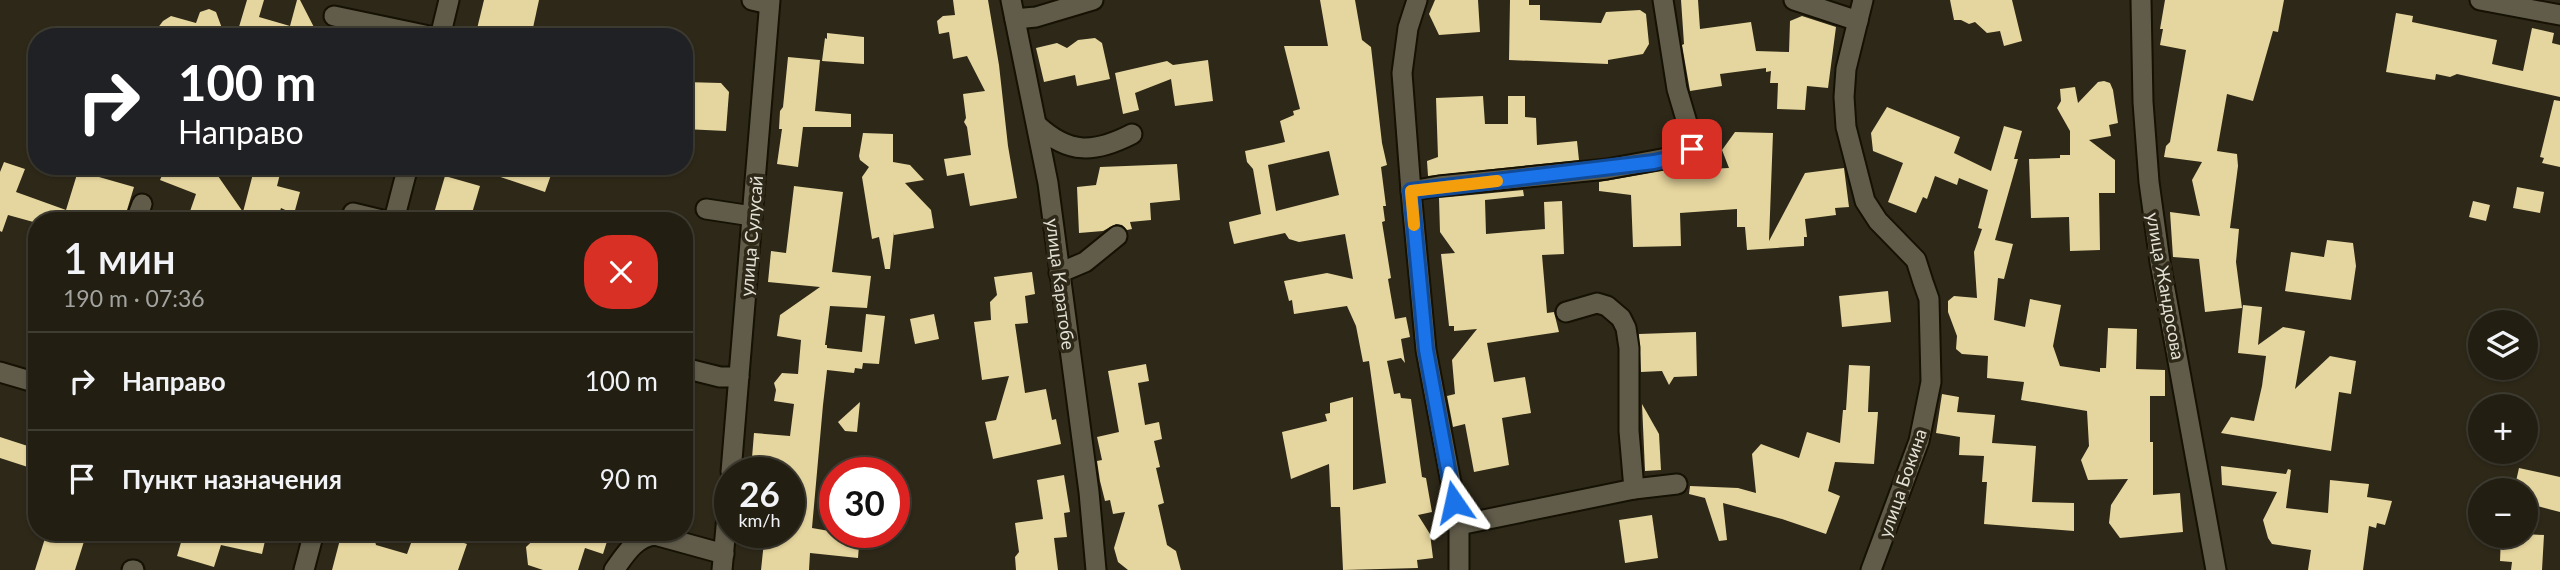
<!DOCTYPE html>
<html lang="ru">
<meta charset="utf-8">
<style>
body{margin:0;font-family:Lato,sans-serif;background:#2a271b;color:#f1f3f6;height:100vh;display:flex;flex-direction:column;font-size:26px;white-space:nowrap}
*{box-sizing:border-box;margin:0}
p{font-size:23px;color:#a2a29f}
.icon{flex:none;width:38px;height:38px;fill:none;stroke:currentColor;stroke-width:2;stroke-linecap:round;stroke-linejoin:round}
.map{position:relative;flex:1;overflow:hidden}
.details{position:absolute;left:28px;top:212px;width:665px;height:329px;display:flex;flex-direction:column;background:#221e12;border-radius:28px;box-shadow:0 2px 5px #0004,0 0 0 2px #3f3c32}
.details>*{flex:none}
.banner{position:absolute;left:28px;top:28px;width:665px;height:147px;border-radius:28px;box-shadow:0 2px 5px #0004,0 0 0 2px #3f3c32;background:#202124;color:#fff;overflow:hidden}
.tools{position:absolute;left:2468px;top:310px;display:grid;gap:14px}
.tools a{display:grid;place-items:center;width:70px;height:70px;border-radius:50%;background:#221e12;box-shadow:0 2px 5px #0004,0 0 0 2px #3f3c32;font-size:35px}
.speed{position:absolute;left:714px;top:457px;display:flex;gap:14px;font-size:35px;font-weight:700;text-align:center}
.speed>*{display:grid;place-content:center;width:91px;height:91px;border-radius:50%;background:#221e12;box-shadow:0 2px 5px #0004,0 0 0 2px #3f3c32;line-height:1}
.speed small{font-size:18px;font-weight:400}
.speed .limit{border:10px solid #d22;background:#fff;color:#111}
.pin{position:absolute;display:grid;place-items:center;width:60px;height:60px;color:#fff;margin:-30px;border-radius:14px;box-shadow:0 4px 10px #0006}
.me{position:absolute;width:77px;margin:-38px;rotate:349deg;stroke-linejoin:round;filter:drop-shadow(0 0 5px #0008)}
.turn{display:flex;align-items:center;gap:24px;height:147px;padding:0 35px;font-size:32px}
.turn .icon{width:91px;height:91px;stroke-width:2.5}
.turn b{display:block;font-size:49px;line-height:60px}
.round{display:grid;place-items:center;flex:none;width:74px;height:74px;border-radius:28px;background:#2a271b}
.headline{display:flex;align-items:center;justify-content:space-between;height:119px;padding:0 35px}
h1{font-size:42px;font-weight:600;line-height:52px}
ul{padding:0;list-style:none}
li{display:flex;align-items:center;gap:21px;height:98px;padding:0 35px;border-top:2px solid #3f3c32}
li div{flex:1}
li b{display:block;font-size:26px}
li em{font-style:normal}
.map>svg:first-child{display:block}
.building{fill:#e5d59e;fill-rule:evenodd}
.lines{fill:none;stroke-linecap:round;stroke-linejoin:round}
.minor-casing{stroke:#151103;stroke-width:23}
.minor{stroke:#615c4a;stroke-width:19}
.route-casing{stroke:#114b97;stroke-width:18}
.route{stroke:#1a73e8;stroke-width:12}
.slow{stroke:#f59e0b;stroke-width:12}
.labels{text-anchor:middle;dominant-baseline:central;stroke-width:7;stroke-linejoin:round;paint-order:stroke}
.street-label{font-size:18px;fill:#e4e1d7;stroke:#2d2818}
</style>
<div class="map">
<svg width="2560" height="570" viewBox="0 0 2560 570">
<rect width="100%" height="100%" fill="#2d2818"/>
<g class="building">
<polygon points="247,0 264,0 259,17 290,26 297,0 300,0 319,37 236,37"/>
<polygon points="484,0 539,0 531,37 475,37"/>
<polygon points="953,0 988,0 999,65 1008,146 1017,198 970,206 964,173 947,176 944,159 971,155 967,127 964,122 966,118 963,94 985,91 967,56 953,59 949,32 939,34 937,21 943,16 955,15"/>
<path d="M1320 0H1355L1362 40 1371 47 1382 143 1387 165 1381 167 1386 206H1383L1385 221 1382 222 1391 278 1388 279 1395 319 1406 317 1410 337 1401 339 1405 363 1401 358 1387 361 1394 394 1400 393 1401 398 1411 399 1422 477 1426 478 1432 512 1418 515 1430 534 1433 558 1417 560 1418 568 1343 570 1340 507H1331L1329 464 1291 479 1282 432 1327 421 1325 414 1330 413V403L1353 397V490L1386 483 1369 361 1363 362 1356 326 1347 306 1294 314 1292 300 1289 301 1284 281 1327 273 1353 279 1345 234 1299 242 1289 239 1285 233 1234 244 1230 228 1229 222 1261 214 1253 169 1247 162 1245 151 1285 142 1280 121 1294 115 1293 111 1300 109 1284 46H1328ZM1329 151 1339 195 1276 211 1268 165Z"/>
<polygon points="1435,0 1478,0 1480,32 1439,35 1429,14"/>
<polygon points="1510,0 1529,0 1529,5 1540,5 1540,20 1601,23 1606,12 1640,10 1646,14 1649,44 1643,54 1608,60 1608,64 1509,60"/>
<polygon points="1681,0 1698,0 1700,29 1751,22 1756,51 1789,52 1790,21 1802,16 1836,27 1828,88 1807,86 1805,110 1777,109 1778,83 1770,83 1771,71 1766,72 1766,68 1720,74 1722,86 1690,91 1682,45 1684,44"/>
<polygon points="1950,0 2012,0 2022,41 2004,46 2000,31 1987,33 1975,22 1969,24 1961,20 1954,20"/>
<polygon points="2165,0 2284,0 2278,32 2273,31 2253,101 2227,94 2217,151 2237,154 2238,166 2230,228 2239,229 2236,262 2242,308 2205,312 2199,259 2173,257 2170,212 2200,216 2192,180 2202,162 2164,157 2166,146 2170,142 2186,50 2160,45 2163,29 2160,29"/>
<polygon points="209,9 216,12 223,31 227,31 226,37 151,37 163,21 171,16 196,23 200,12"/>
<polygon points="2396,13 2413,16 2412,22 2497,40 2492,64 2523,71 2532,28 2554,33 2552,43 2560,45 2560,97 2457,74 2450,77 2436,74 2435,80 2386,72"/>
<polygon points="827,33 864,37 864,64 822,61 825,38 827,39"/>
<polygon points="1095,38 1102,43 1110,79 1077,86 1075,75 1044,82 1036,48 1057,43 1067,48 1078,40"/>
<polygon points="788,57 820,60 815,111 851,114 851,127 803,127 798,167 777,164 782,129 779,129 780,111 783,107"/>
<polygon points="1208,60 1213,101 1175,106 1171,79 1135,93 1139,110 1123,114 1115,73 1167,61 1173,65"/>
<polygon points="2104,81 2110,83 2113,90 2118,123 2109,125 2111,136 2089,140 2115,160 2115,193 2099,193 2100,250 2070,251 2069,217 2031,218 2029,159 2060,158 2060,155 2070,155 2070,131 2057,108 2061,101 2060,89 2075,87 2078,103 2098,82"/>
<polygon points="684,82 721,83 729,92 726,131 684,129"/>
<polygon points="1483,96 1485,124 1508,124 1508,96 1525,96 1525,117 1536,118 1537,145 1577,141 1579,160 1428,176 1427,161 1438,157 1436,98"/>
<polygon points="2554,100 2560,101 2560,167 2542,163 2544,158 2540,157"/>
<polygon points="1887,107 1960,137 1954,153 1991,171 2004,126 2022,131 2014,159 2018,159 1995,240 2013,244 2004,279 1998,278 1994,320 2025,327 2030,299 2061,305 2053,346 2060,366 2100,372 2100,368 2106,368 2108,328 2137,329 2136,369 2165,370 2165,396 2150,396 2150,442 2153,442 2153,495 2180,493 2183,532 2120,538 2109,523 2111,505 2128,479 2088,480 2081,460 2089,446 2087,411 2021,400 2024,382 1987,378 1988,356 1962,354 1956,349 1957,336 1948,312 1948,301 1954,296 1977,298 1974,252 1982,229 1978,228 1988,190 1959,178 1957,185 1935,176 1927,199 1923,197 1916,213 1888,202 1903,163 1873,151 1871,133"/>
<polygon points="1735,132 1773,133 1769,241 1805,173 1844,168 1849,207 1835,208 1836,215 1805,219 1807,237 1804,237 1804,246 1747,250 1745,227 1737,227 1737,209 1680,213 1681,246 1633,247 1631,195 1599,191 1599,182 1662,171 1729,168 1722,150"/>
<polygon points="863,133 893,134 893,162 910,165 924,180 905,183 931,210 934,228 894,235 894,232 890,269 885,269 879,237 872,239 862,177 869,167 860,160 859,156"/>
<polygon points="4,162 25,169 16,192 66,210 78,171 134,187 124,220 37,220 37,223 8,215 2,232 0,231 0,172"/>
<polygon points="1177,164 1180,200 1150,203 1151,220 1130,222 1132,229 1127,230 1122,225 1116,224 1103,231 1079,233 1077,187 1096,185 1100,167"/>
<polygon points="166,166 211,166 243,212 255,166 282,166 277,186 300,192 294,214 281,208 277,220 187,220 196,194 160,180"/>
<polygon points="478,166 535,166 552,172 545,192 477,169"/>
<polygon points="445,176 480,186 470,220 432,220"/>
<polygon points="794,186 843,192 832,272 871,276 867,308 830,306 825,345 827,345 827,348 862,352 866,314 885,316 879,364 863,363 862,369 855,368 854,373 827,370 823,405 812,528 835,532 860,532 858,558 810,553 809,570 761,570 765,532 789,532 789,472 751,470 754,433 790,436 794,404 774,401 776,390 774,383 782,373 798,374 801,340 777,336 780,315 820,287 768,282 771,251 786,253"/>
<polygon points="2517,187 2544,192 2540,213 2513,208"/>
<polygon points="1523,190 1524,196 1485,200 1486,234 1545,229 1544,202 1562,201 1564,254 1542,255 1547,313 1554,312 1559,332 1487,343 1494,382 1525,377 1531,413 1502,418 1509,465 1474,472 1465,424 1453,427 1447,396 1455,394 1452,360 1477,329 1454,331 1454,326 1449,326 1441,254 1455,253 1440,232 1439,198"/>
<polygon points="2473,201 2490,205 2486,221 2469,217"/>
<polygon points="2327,240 2353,243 2356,266 2351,300 2285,291 2291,252 2324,257"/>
<polygon points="1032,272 1035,294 1025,296 1028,323 1015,324 1025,393 1046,389 1052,420 1056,419 1061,444 993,459 985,422 996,420 1009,376 982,380 974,322 991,320 990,302 997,295 994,277"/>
<polygon points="1888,291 1891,322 1842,327 1839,296"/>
<polygon points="2243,305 2262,307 2258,345 2283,327 2305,331 2295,389 2330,356 2356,361 2351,394 2339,392 2331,451 2221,433 2231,417 2254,421 2262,386 2266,356 2238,353"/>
<polygon points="934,314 939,339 915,344 910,319"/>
<polygon points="1696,332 1697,376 1674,377 1669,385 1662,371 1641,372 1639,334"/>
<polygon points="1146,364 1149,381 1138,383 1145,425 1159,422 1162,439 1154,441 1160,467 1156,468 1164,503 1158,505 1167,545 1176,551 1181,570 1128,570 1118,562 1114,548 1125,512 1113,514 1110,500 1105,501 1100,481 1097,461 1102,460 1097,437 1119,432 1108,371"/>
<polygon points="1849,365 1870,366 1868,412 1878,412 1874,464 1835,462 1828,491 1840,496 1826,534 1782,519 1723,503 1727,540 1719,541 1705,498 1689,494 1690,486 1738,488 1756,493 1752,454 1761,444 1799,458 1807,432 1840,443 1843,410 1846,410"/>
<polygon points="1942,394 1959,397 1957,412 1995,415 1992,443 2036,446 2032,502 2074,503 2074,531 1984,524 1987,482 1982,482 1984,456 1959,455 1960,437 1936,433"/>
<polygon points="860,402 857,432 845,431 838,422"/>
<polygon points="1642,404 1659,434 1661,470 1645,471"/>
<polygon points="0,437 37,449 37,470 0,458"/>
<polygon points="2221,466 2286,474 2288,469 2291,470 2286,508 2328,513 2330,480 2369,484 2367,497 2392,501 2385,525 2377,523 2376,528 2369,526 2363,570 2308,570 2311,550 2272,544 2268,538 2263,520 2277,492 2222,485"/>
<polygon points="2519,468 2560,477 2560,512 2525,503 2525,490 2514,490"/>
<polygon points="1064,475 1070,512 1064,513 1067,537 1054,538 1058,570 1016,570 1015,557 1019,552 1015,523 1043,519 1037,480"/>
<polygon points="1652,515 1658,558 1625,563 1619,520"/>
<polygon points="47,532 87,532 75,570 35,570"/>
<polygon points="184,532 267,532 262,554 221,545 214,567 177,556"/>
<polygon points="342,532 354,532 374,538 376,545 407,554 415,532 431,532 467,544 458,570 332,570"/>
<polygon points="542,532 610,532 603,554 585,548 578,570 543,570 528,565 526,547"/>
<polygon points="2525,534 2544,535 2542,570 2511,570 2512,562 2500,561 2501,536"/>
</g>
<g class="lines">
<defs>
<g id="minor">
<polyline points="752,0 769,4"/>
<polyline points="1011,0 1048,183 1089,492 1096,570"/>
<polyline points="1417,0 1408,28 1402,73 1411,191 1426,350 1459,525 1459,570"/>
<polyline points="1794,0 1858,21"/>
<polyline points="1863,0 1846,69 1844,97 1846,127 1865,201 1878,221 1916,260 1923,282 1929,299 1931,382 1919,441 1871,570"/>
<polyline points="2141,0 2143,102 2149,182 2160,262 2216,570"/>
<polyline points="2480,0 2560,15"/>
<polyline points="334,16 434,37"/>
<polyline points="1015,19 1036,17 1093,0"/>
<polyline points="440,37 449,0"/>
<path d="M1037 125C1069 155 1095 153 1132 134"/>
<polyline points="1411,191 1439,186 1607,169 1689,154 1693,143 1677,89 1663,0"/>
<polyline points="706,209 752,216"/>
<polyline points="353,213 382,220"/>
<polyline points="136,220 142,204"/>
<polyline points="394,220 408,166"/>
<polyline points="1059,273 1085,262 1117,236"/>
<polyline points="1566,312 1597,303 1607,306 1621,318 1626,328 1629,348 1629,431 1634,489"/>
<polyline points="684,368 720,377 739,377"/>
<polyline points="0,372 37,383"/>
<polyline points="731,472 770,0"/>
<polyline points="1459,525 1634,489 1677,484"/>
<polyline points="132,570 134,570"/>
<polyline points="304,570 314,532"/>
<path d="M614 570C625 555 635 537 655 535L724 554"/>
<polyline points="722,570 730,484"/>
</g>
</defs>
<use href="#minor" class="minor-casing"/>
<use href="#minor" class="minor"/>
</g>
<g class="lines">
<defs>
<polyline id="route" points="1454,502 1426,350 1411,191 1654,162 1689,154 1692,149"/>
</defs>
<use href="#route" class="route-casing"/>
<use href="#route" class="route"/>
<polyline class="slow" points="1414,225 1411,191 1497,181"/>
</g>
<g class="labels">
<g class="street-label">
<text transform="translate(751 236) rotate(-85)">улица Сулусай</text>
<text transform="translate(1061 284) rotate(83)">улица Каратобе</text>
<text transform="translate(2166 286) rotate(80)">улица Жандосова</text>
<text transform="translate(1902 483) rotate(-71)">улица Бокина</text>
</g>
</g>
</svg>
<div class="tools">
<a><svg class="icon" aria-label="layers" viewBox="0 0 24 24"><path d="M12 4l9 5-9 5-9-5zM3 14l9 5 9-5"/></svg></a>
<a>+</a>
<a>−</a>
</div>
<div class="speed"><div>26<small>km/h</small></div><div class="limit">30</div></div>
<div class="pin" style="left:1692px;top:149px;background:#d93025"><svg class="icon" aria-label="arrive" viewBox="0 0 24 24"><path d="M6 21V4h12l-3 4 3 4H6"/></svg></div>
<svg class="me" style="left:1454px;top:502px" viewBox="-20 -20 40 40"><path d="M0-17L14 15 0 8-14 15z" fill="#1a73e8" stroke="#fff" stroke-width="4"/></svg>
<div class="banner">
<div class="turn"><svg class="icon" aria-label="right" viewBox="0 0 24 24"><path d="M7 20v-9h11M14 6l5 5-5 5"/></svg><div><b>100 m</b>Направо</div></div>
</div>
<section class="details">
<div class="headline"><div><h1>1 мин</h1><p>190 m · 07:36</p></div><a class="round" style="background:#d93025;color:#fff"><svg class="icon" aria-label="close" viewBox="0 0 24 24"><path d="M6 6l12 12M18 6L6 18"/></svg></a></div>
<ul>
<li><svg class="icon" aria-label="right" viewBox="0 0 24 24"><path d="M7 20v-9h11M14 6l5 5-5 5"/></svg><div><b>Направо</b></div><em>100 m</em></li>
<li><svg class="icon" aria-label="arrive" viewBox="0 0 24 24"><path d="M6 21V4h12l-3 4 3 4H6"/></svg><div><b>Пункт назначения</b></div><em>90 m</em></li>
</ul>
</section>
</div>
